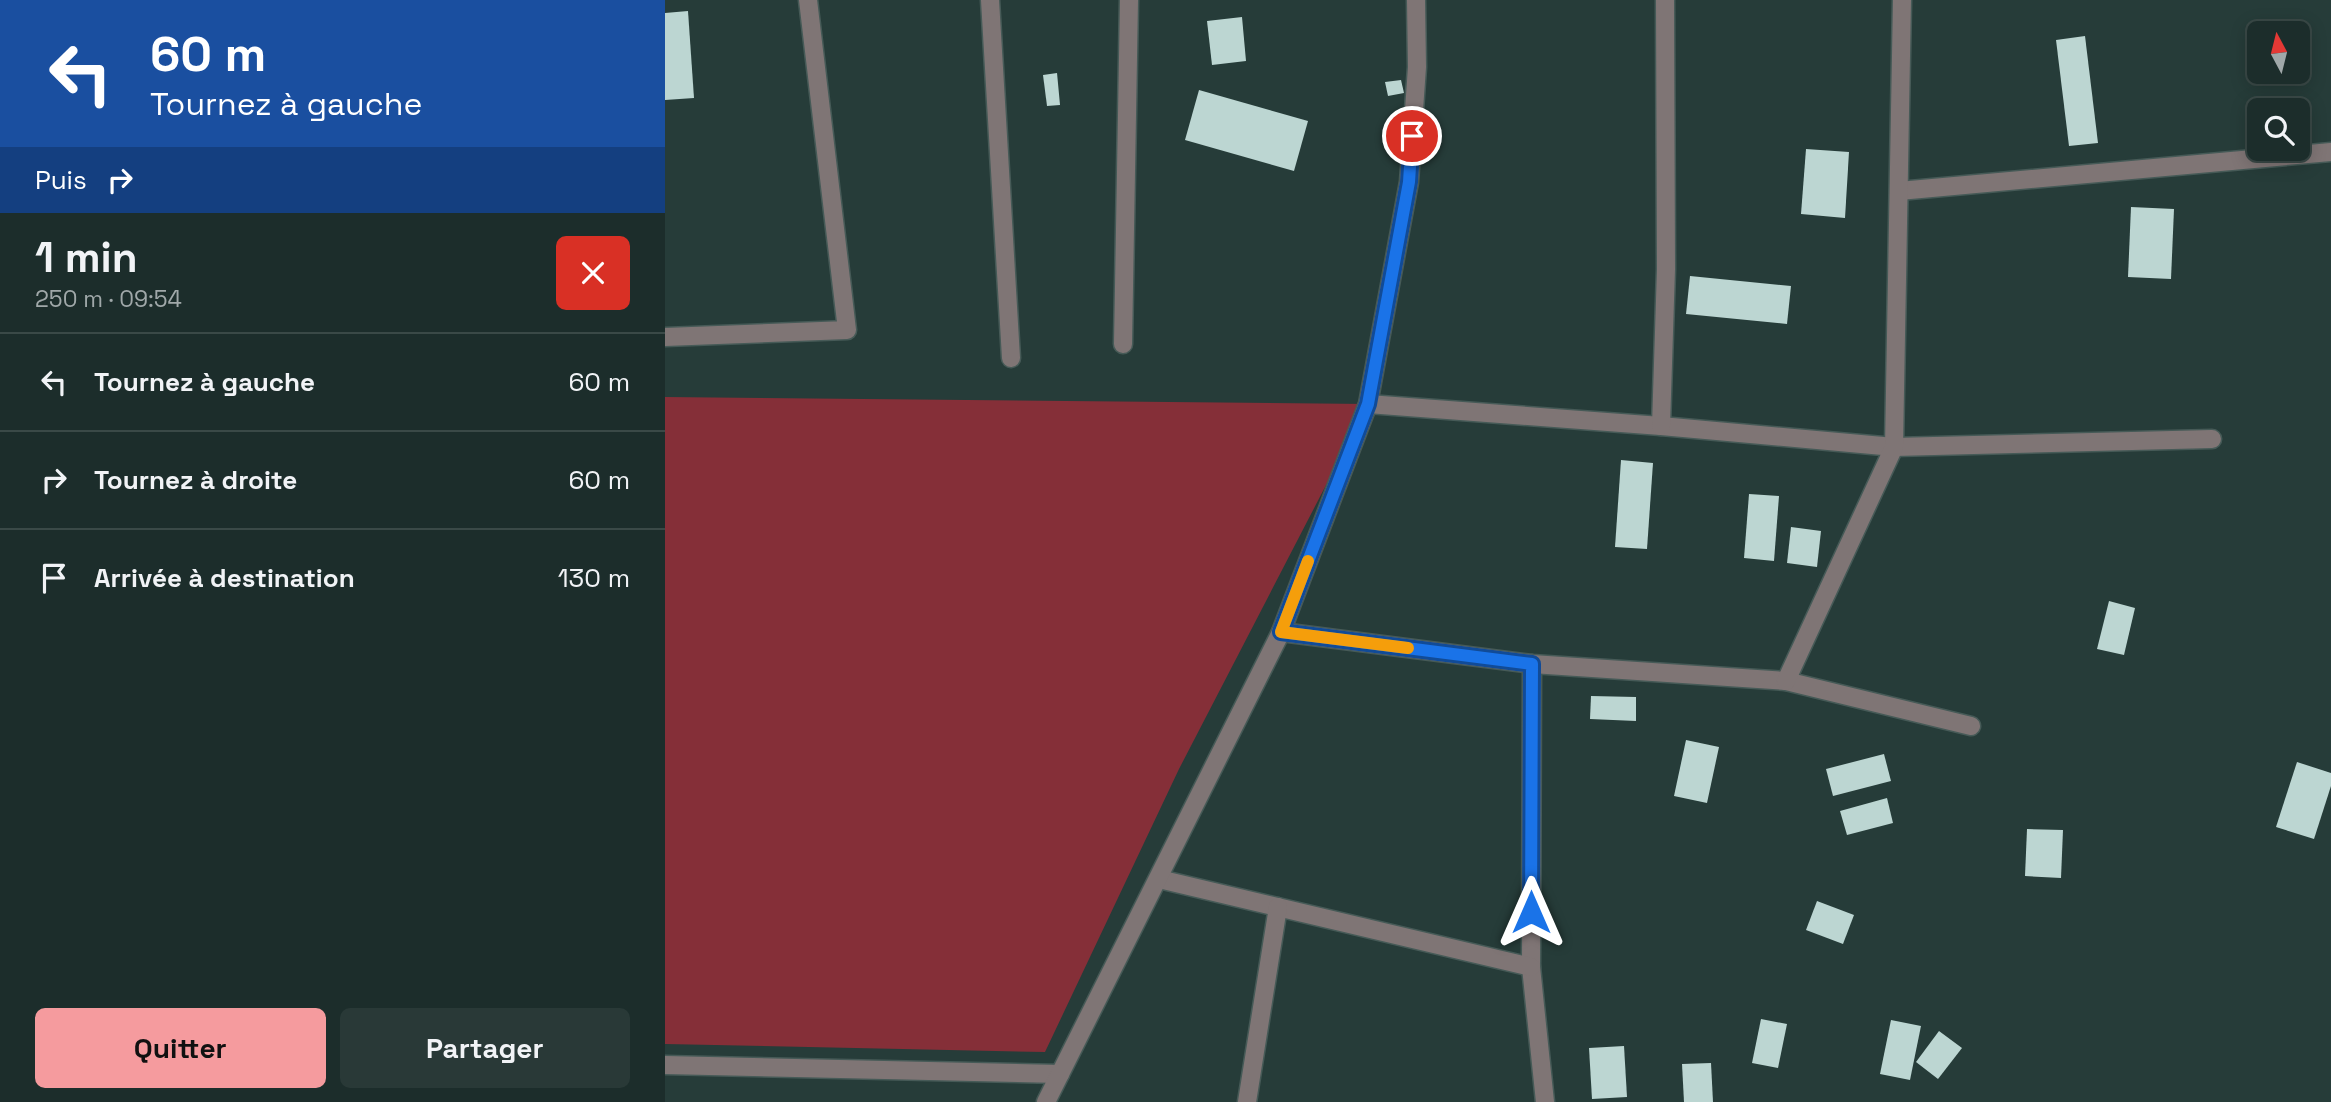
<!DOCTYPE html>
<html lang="fr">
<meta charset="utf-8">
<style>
body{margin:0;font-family:"Space Grotesk",sans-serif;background:#293937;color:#f1f3f6;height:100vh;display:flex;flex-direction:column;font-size:26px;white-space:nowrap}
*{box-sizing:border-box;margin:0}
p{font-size:23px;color:#a0a8a9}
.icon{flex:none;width:38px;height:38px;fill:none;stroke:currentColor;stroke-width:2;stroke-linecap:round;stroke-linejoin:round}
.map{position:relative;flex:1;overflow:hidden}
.drawer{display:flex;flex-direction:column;background:#1c2d2b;width:665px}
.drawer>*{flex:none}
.guide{background:#1a4fa0;color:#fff;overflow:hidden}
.needle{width:46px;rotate:353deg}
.controls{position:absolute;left:1582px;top:21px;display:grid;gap:14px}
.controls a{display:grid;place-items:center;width:63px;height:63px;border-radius:10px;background:#1c2d2b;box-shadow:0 4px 18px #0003,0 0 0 2px #3a4947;font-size:35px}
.pin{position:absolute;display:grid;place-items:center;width:60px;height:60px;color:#fff;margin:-30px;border:4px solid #fff;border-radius:50%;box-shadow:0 2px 7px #0007}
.me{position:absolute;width:77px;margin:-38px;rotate:0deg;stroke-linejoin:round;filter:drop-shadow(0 0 5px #0008)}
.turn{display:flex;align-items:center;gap:24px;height:147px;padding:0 35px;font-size:32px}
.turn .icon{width:91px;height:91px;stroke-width:2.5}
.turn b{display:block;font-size:49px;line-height:60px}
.then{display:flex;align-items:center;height:66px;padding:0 35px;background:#0003;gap:14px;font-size:26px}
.round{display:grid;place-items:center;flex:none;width:74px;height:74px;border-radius:10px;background:#293937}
.head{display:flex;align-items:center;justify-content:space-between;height:119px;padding:0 35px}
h1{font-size:42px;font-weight:800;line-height:52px}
.cta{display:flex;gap:14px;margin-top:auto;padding:14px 35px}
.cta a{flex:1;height:80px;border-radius:10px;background:#f59b9e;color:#111;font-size:28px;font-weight:800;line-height:80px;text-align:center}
.cta a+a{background:#293937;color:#f1f3f6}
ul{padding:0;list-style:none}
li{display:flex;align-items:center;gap:21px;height:98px;padding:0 35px;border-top:2px solid #3a4947}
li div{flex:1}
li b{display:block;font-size:26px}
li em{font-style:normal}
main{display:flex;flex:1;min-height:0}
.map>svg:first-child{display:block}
.green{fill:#852f38}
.building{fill:#bcd6d2}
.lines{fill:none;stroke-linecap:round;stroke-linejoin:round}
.minor-casing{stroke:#465a57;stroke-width:21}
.minor{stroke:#7f7575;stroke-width:18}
.route-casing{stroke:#114b97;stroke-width:18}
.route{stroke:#1a73e8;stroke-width:12}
.slow{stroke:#f59e0b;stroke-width:12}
</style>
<main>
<section class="drawer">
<div class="guide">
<div class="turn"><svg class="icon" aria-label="left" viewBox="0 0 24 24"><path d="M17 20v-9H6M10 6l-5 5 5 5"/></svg><div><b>60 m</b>Tournez à gauche</div></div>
<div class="then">Puis<svg class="icon" aria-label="right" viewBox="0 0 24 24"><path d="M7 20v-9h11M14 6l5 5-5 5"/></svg></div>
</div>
<div class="head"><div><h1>1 min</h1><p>250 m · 09:54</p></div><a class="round" style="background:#d93025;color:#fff"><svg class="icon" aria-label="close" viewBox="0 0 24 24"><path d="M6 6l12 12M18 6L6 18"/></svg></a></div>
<ul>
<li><svg class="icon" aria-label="left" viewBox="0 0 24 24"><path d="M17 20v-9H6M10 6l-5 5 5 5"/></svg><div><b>Tournez à gauche</b></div><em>60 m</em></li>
<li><svg class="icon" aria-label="right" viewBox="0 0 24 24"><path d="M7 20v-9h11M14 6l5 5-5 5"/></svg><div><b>Tournez à droite</b></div><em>60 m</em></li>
<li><svg class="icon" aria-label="arrive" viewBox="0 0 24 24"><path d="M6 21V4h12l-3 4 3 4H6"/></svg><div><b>Arrivée à destination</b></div><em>130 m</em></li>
</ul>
<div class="cta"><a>Quitter</a><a>Partager</a></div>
</section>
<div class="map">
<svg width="1666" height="1102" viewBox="0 0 1666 1102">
<rect width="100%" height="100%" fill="#263c39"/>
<polygon class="green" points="0,397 703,404 514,769 380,1052 0,1044"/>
<g class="building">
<polygon points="23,11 29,98 0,100 0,13"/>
<polygon points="577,17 581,61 547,65 542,21"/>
<polygon points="1420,36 1433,143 1404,146 1391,40"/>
<polygon points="392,73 395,105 382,106 378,75"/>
<polygon points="736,80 739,93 723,96 720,82"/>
<polygon points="534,90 643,121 629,171 520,140"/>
<polygon points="1141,149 1184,152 1180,218 1136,214"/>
<polygon points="1466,207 1509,209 1506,279 1463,277"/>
<polygon points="1025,276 1126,286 1122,324 1021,314"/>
<polygon points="956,460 988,463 982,549 950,547"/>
<polygon points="1084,494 1114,496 1109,561 1079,558"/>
<polygon points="1126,527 1156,531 1152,567 1122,563"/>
<polygon points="1444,601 1470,608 1459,655 1432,649"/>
<polygon points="926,696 971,697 971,721 925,719"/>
<polygon points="1021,740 1054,747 1042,803 1009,796"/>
<polygon points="1219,754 1226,781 1168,796 1161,769"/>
<polygon points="1632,762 1666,773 1666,786 1649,839 1611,827"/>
<polygon points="1222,798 1228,823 1182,835 1175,811"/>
<polygon points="1362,829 1398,830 1396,878 1360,876"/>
<polygon points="1152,901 1189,915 1178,944 1141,930"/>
<polygon points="1096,1019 1122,1024 1113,1068 1087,1063"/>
<polygon points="1226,1020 1256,1026 1245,1080 1215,1074"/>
<polygon points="1274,1031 1297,1048 1273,1079 1251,1062"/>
<polygon points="959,1046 962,1097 927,1099 924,1048"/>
<polygon points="1046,1063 1048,1102 1019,1102 1017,1064"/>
</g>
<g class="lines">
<defs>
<g id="minor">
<polyline points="325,0 346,358"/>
<polyline points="1234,191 1666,152"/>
<polyline points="0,337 182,330 143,0"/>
<polyline points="458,344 464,0"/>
<polyline points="703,404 996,426 1229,447 1547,439"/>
<polyline points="996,426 1001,269 1000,0"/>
<polyline points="616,632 867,664 1121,681 1306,726"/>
<polyline points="867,664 866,967 880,1102"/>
<polyline points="1121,681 1229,447 1237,0"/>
<polyline points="494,879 866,967"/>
<polyline points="0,1065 395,1074"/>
<polyline points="381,1102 616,632 703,404 744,182 752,67 751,0"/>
<polyline points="582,1102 613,907"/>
</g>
</defs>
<use href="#minor" class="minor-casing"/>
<use href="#minor" class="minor"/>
</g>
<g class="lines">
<defs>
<polyline id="route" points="747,136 744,182 703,404 616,632 867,664 866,912"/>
</defs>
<use href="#route" class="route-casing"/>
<use href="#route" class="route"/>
<polyline class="slow" points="643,561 616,632 743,648"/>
</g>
</svg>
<div class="controls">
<a><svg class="needle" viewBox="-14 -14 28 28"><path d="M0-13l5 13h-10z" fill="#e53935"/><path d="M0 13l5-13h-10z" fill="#a0a8a9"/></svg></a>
<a><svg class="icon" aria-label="search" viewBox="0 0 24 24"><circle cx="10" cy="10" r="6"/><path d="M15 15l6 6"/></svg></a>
</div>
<div class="pin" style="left:747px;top:136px;background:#d93025"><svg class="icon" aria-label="arrive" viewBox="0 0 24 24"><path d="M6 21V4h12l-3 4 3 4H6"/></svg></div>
<svg class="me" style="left:866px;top:912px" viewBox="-20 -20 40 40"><path d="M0-17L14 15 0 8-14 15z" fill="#1a73e8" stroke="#fff" stroke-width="4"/></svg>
</div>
</main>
